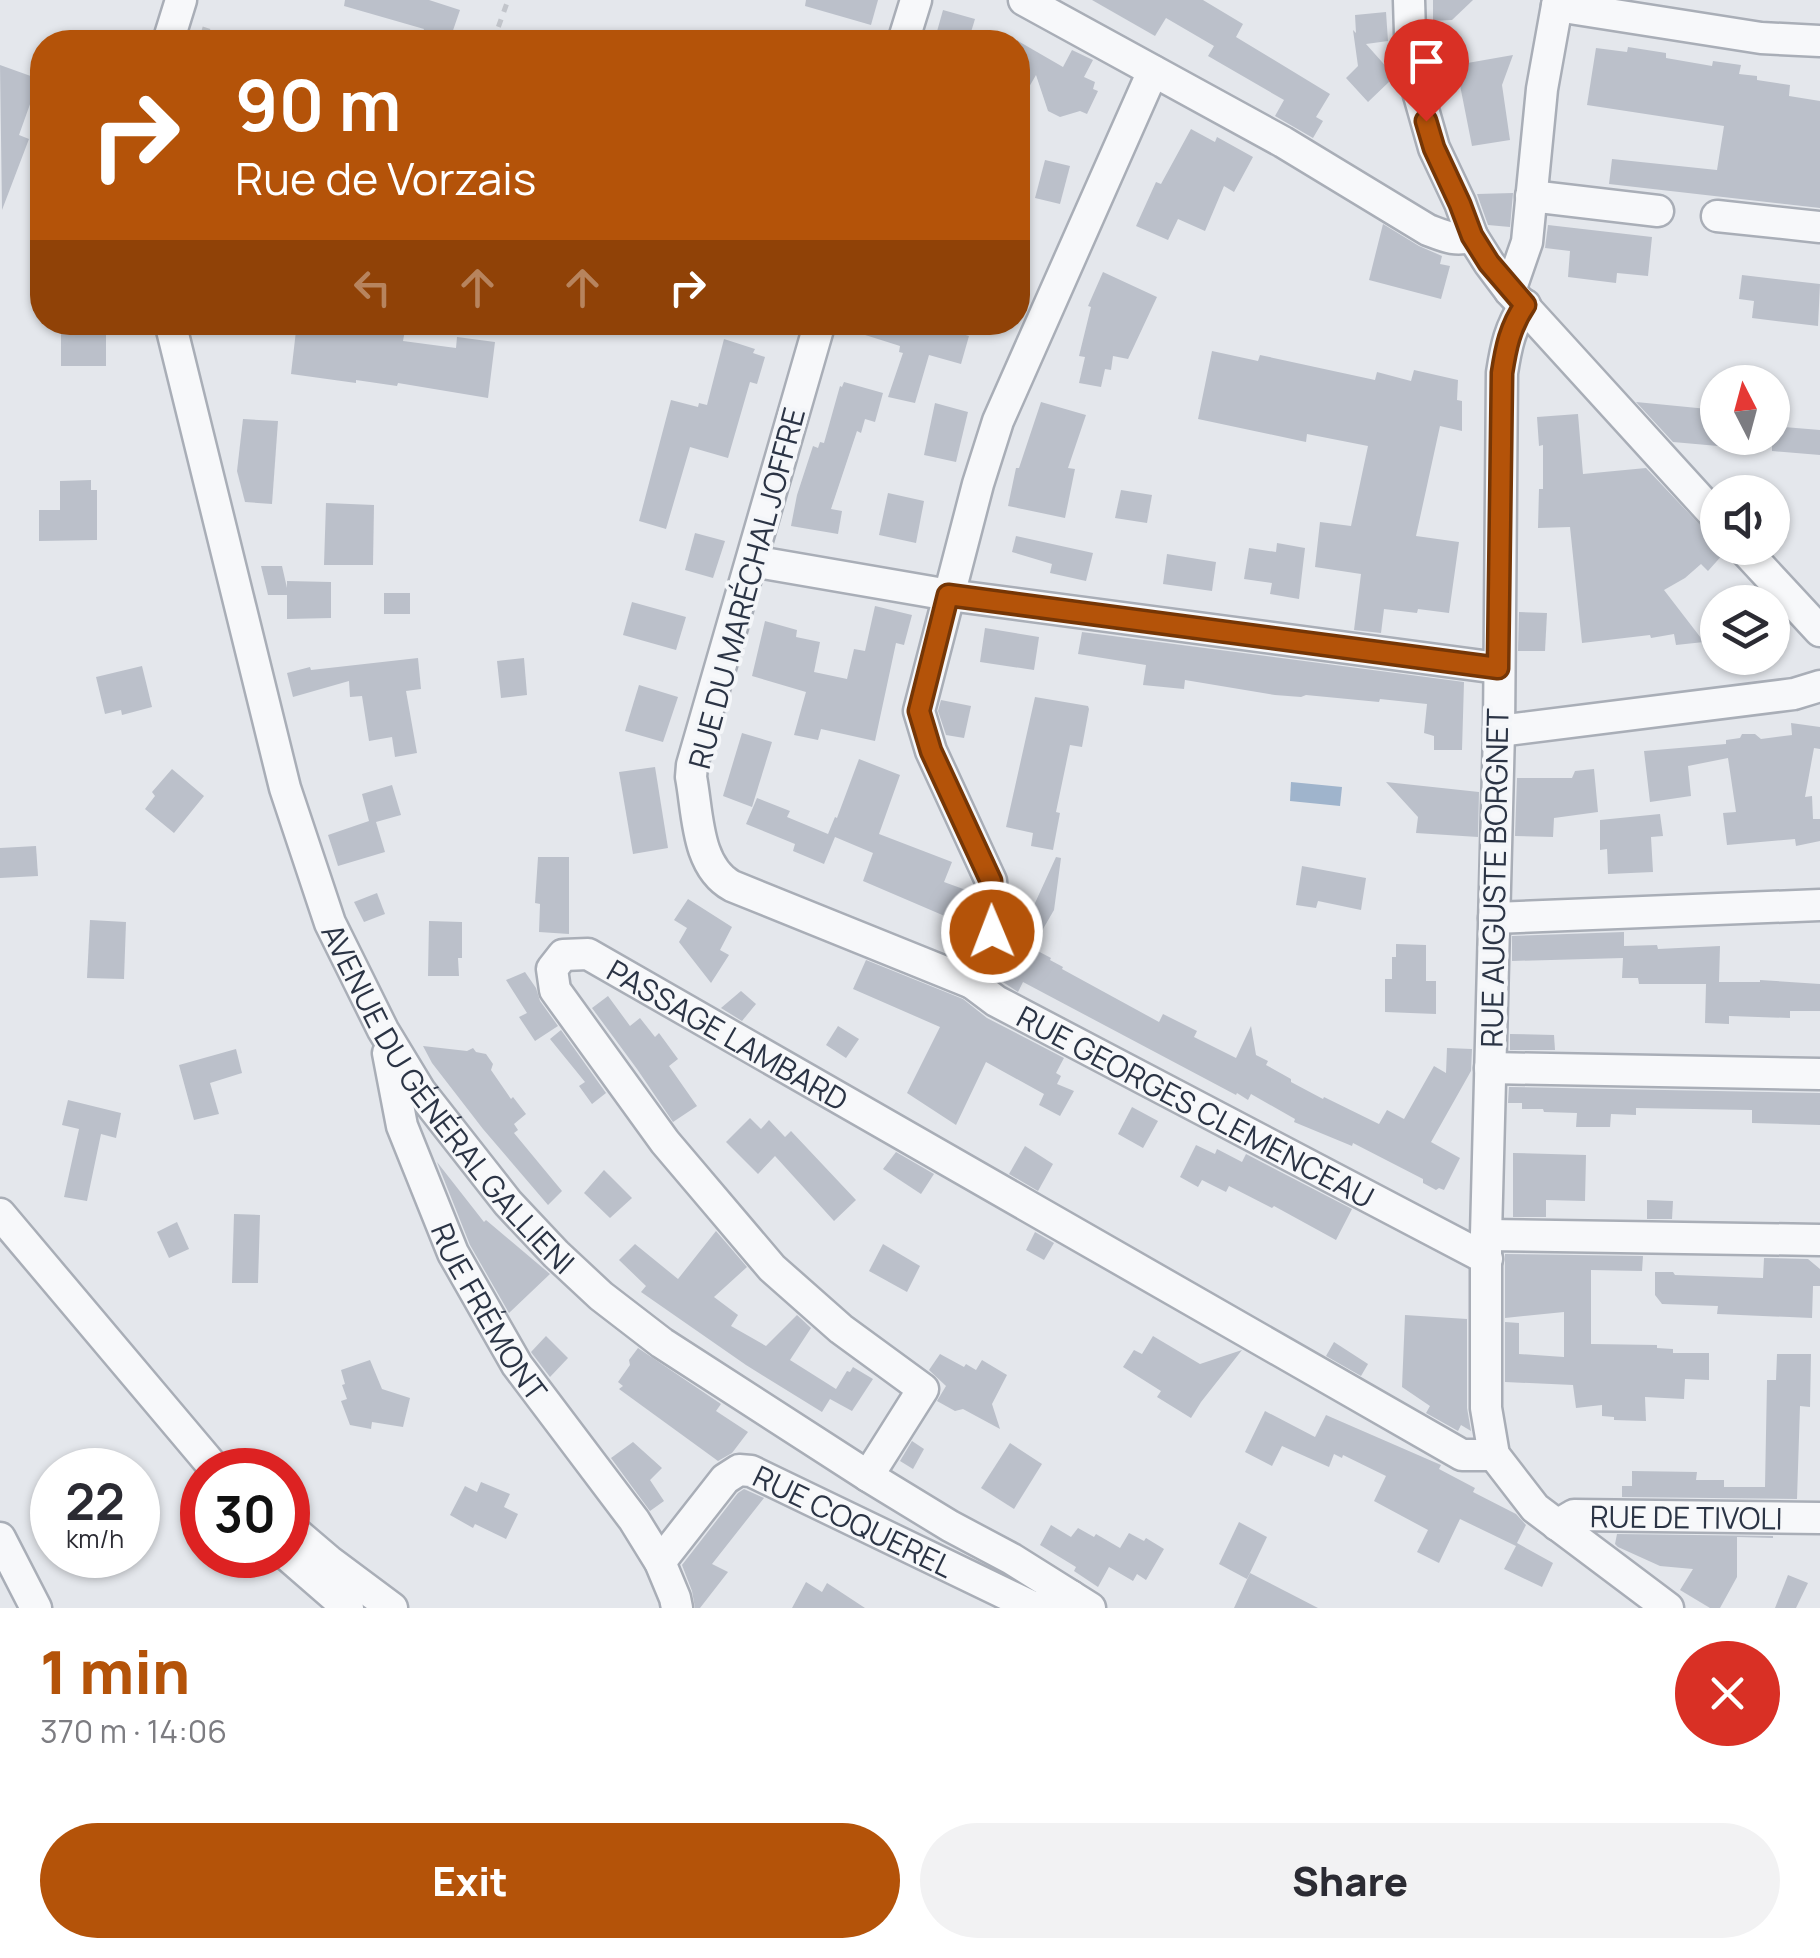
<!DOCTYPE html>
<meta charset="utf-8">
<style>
body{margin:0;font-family:Manrope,sans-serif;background:#f2f2f3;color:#2b2b33;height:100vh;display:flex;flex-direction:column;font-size:38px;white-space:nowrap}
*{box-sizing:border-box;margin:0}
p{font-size:32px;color:#7c7c81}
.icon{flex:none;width:55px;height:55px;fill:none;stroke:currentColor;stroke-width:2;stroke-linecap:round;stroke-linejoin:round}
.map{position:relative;height:1608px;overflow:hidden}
.side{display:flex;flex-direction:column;background:#fff;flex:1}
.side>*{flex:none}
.banner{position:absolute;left:30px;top:30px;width:1000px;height:305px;border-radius:40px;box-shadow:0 2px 8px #0004;background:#b45309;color:#fff;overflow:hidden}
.needle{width:65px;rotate:354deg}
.fabs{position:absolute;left:1700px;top:365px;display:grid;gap:20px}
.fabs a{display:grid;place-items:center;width:90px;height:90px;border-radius:50%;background:#fff;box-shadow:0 2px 8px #0004;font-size:50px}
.speed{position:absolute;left:30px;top:1448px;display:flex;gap:20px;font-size:50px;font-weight:700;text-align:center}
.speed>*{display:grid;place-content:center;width:130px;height:130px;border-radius:50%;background:#fff;box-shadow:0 2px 8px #0004;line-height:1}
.speed small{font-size:25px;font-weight:400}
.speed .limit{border:15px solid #d22;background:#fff;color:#111}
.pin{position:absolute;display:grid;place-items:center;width:85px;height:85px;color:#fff;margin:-102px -42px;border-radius:50% 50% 50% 0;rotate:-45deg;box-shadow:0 0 10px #0007}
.pin .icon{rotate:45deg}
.me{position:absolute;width:110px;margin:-55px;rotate:359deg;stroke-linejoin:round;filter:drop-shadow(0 0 8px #0008)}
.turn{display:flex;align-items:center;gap:35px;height:210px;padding:0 40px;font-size:45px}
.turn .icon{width:130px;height:130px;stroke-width:2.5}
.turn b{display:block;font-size:70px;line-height:85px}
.lanes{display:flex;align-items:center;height:95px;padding:0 40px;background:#0003;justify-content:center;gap:50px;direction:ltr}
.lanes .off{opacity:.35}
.round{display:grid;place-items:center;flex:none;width:105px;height:105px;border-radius:52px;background:#f2f2f3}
.summary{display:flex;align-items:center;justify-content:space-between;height:170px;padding:0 40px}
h1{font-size:60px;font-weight:800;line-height:75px;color:#b45309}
.cta{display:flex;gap:20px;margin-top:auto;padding:20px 40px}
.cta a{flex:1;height:115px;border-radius:60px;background:#b45309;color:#fff;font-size:40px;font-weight:800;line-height:115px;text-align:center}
.cta a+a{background:#f2f2f3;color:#2b2b33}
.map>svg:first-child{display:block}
.water{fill:#9fb4cc}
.building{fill:#bbc0ca}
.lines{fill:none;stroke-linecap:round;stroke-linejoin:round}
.minor-casing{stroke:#a9aeb7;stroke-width:35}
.path{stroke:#c2c5cb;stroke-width:5;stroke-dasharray:8 8;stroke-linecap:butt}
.minor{stroke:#f7f8fa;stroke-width:30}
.route-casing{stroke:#753606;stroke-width:25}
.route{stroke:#b45309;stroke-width:18}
.labels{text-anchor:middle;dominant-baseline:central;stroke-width:8;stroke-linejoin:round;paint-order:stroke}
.street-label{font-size:30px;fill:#2b3445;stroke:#f4f6f9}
</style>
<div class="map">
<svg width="1820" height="1608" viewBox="0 0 1820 1608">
<rect width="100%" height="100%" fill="#e4e7ec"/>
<polygon class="water" points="1291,782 1342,787 1340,806 1290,801"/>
<g class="building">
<polygon points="345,0 429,0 460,10 449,42 419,42 424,29 344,6"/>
<polygon points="806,0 878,0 871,25 805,6"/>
<polygon points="1092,0 1203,0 1243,24 1236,37 1330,94 1316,117 1323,121 1313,138 1275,116 1284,100 1208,56 1214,46 1166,18 1155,36"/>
<polygon points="1433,0 1473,0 1452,20 1433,21"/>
<polygon points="943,10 975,19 968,42 934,42"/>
<polygon points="1386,12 1388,41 1366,44 1390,71 1391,80 1368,102 1346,78 1358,66 1353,30 1356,33 1355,15"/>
<polygon points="1018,41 1063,67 1072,50 1093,60 1084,77 1095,82 1093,89 1098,91 1087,114 1080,111 1060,117 1048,111 1036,75 1018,106"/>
<polygon points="1628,47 1666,53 1666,58 1712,66 1713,61 1741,65 1739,74 1757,76 1757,80 1790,85 1789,96 1820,101 1820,208 1609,184 1612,159 1717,170 1724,126 1587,105 1596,48 1627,52"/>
<polygon points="1513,55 1502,85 1510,140 1472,146 1456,65"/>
<polygon points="0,65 39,79 19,135 29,139 2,210"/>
<polygon points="1191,129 1215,142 1217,137 1253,157 1234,192 1224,186 1205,231 1178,219 1168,240 1136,226 1156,182 1161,184"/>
<polygon points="1045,160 1070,166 1060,204 1035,198"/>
<polygon points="1513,193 1510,227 1488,225 1477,194"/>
<polygon points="1383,224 1419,246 1442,256 1440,264 1450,266 1441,299 1369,280"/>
<polygon points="1548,225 1652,237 1648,276 1617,273 1616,283 1568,277 1570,251 1545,248"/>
<polygon points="1103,272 1157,297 1128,359 1113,356 1111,370 1105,369 1101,387 1079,383 1085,357 1079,356 1091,307 1088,306"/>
<polygon points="1742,275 1820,284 1818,326 1752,318 1754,301 1739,299"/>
<polygon points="61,322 98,322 98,332 106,332 106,366 61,366"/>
<polygon points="297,322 334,322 405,330 403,341 456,348 457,337 495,342 488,398 398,383 397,386 356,380 356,383 291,374"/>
<polygon points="841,322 924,322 969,336 961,364 929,355 915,403 888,397 903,353 899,352 900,346 840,327"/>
<polygon points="724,339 755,349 753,353 765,357 757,384 750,382 728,458 690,447 666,529 639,521 671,400 698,407 699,403 707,405"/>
<polygon points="1212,351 1258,361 1260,355 1375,380 1377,372 1411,381 1414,370 1458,380 1457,400 1462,401 1462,431 1440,426 1416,536 1459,542 1449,613 1418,609 1417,613 1384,609 1381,633 1354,630 1361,574 1315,567 1320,522 1351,526 1368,446 1307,434 1306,442 1198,419"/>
<polygon points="844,382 883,393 875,422 865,419 861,433 857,431 831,509 842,511 838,534 791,526 797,495 813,446 818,448 820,442 824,443 840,386 842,387"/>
<polygon points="1041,402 1086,415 1068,468 1075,469 1065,518 1008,506 1016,468 1019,468"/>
<polygon points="1636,402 1718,410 1718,446 1673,442"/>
<polygon points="935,403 968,412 956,462 924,455"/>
<polygon points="1578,414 1583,474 1646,468 1718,544 1718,548 1725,552 1708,571 1701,564 1685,578 1664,590 1704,642 1676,645 1674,634 1651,638 1650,635 1582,643 1570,527 1538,528 1539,489 1543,489 1543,445 1539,446 1537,417"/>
<polygon points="243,419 278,421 272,504 245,502 237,471"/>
<polygon points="1772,426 1820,430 1820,455 1772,451"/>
<polygon points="91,480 91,490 97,490 97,540 39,541 39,510 60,510 60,481"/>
<polygon points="1121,490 1152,495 1147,523 1115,518"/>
<polygon points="888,493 924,501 916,543 879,535"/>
<polygon points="326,503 374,505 373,565 324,565"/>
<polygon points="695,533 725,541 713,578 685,570"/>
<polygon points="1016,536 1093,553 1086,581 1050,573 1052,564 1012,552"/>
<polygon points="1277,543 1305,548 1299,599 1270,594 1272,583 1244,579 1249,548 1276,552"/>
<polygon points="1167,554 1216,562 1212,591 1163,584"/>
<polygon points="261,566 282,566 287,588 287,581 331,582 331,618 287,619 287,595 268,595"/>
<rect x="384" y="593" width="26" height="21"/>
<polygon points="632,602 686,617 676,650 623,635"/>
<polygon points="875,606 912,615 904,645 896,643 875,741 821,729 818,740 794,735 806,692 752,676 765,621 797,630 796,637 820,642 814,672 847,679 854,649 865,651"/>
<polygon points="1519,612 1547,613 1545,651 1518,651"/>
<polygon points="985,628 1039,637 1034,670 980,662"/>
<polygon points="1082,632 1464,682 1462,750 1434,750 1434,736 1424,733 1427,704 1380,699 1379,702 1306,695 1301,697 1275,695 1185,680 1184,689 1143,685 1146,665 1078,654"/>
<polygon points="418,658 421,689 406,691 417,753 395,757 392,737 369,741 362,696 350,697 349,681 293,697 287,673 310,667 311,670"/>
<polygon points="524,658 527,695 501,698 497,661"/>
<polygon points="142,666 152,707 122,715 121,710 105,714 96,677"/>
<polygon points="639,685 678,697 663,742 625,731"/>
<polygon points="1035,697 1088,706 1089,709 1082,747 1070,745 1056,812 1060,813 1053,850 1031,846 1033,833 1006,827"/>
<polygon points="941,700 971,706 964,738 946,735 938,711"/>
<polygon points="1791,723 1820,727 1820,749 1814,748 1805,797 1812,796 1813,819 1820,819 1820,841 1796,846 1795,839 1727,845 1723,813 1736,812 1728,758 1688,766 1691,796 1650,802 1644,751 1726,744 1726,740 1740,738 1742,734 1755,734 1761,739 1792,735"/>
<polygon points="742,733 772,742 752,807 723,796"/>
<polygon points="859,759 900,775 879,834 952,862 944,882 966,890 954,920 863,881 873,853 835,837 824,864 793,851 795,844 746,824 757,798 790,811 787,817 828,834 835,817 837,818"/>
<polygon points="655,767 668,848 633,854 619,772"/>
<polygon points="172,769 204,796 174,833 145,809 155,796 152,792"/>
<polygon points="1594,769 1598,812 1554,818 1553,837 1515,836 1517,778 1572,778 1575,771"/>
<polygon points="1386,782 1479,792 1478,837 1416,833 1418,817"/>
<polygon points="392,785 401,815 376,822 385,852 338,866 328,835 369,821 362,794"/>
<polygon points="1660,814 1663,836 1651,837 1653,872 1608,874 1607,849 1600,850 1600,820"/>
<polygon points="36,846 38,876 0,878 0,848"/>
<polygon points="538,857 569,857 569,934 539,932 540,904 535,903"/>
<polygon points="1056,857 1061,858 1054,910 1032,948 1051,958 1050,960 1063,967 1062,969 1159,1022 1163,1014 1197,1031 1194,1037 1236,1058 1251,1026 1256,1055 1268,1061 1266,1065 1291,1079 1291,1082 1323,1099 1324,1097 1379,1124 1387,1110 1404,1119 1434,1066 1446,1073 1447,1048 1472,1049 1471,1071 1431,1142 1460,1158 1444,1190 1439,1188 1436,1190 1423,1183 1423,1179 1353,1143 1352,1146 1294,1122 1295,1119 1251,1094 1248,1100 1237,1093 1236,1095 1023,982 1018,992 1000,980"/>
<polygon points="1302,866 1366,878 1361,910 1318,901 1316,908 1296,905"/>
<polygon points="377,893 385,914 364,922 354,902"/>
<polygon points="688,899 732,927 720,950 729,955 711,983 679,942 687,928 674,920"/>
<polygon points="90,920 126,922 124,979 87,978"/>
<polygon points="429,921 462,922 462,958 458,958 459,976 428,976"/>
<polygon points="1624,932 1624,946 1657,945 1658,949 1720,946 1719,982 1760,982 1760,980 1820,984 1820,1011 1790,1011 1790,1018 1729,1016 1729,1024 1705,1023 1706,984 1639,984 1638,978 1622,978 1623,958 1512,961 1512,936"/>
<polygon points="1396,944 1426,945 1426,981 1436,981 1436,1014 1385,1012 1385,979 1392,979 1392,957 1396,957"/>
<polygon points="866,960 963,999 987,1018 1064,1058 1056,1073 1061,1076 1057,1084 1074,1091 1060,1116 1039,1105 1044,1094 986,1062 956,1125 907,1093 940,1027 853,989"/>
<polygon points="525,972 536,988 540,1001 558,1026 535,1041 519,1017 527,1013 506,980"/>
<polygon points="741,991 756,1004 742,1021 721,1008"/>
<polygon points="608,996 630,1026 640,1018 655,1037 659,1033 678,1059 669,1066 697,1106 673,1122 637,1069 592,1008"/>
<polygon points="838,1026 859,1039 846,1058 826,1045"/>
<polygon points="561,1030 606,1093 592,1104 579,1086 585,1082 550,1039"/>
<polygon points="1510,1034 1554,1035 1555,1050 1510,1050"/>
<polygon points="423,1046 467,1051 473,1048 476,1052 486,1054 493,1064 491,1070 511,1099 513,1097 526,1114 514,1124 518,1130 514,1133 562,1191 548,1205 483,1129 432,1063"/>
<polygon points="236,1049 242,1073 210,1083 219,1114 194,1120 179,1065"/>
<polygon points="1509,1087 1820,1093 1820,1125 1752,1123 1752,1110 1636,1108 1636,1115 1611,1114 1610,1127 1576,1127 1577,1113 1544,1112 1543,1109 1522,1109 1522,1103 1508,1103"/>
<polygon points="68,1100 121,1113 116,1138 101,1134 87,1201 64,1197 79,1129 62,1125"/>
<polygon points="1132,1107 1158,1121 1143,1148 1118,1134"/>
<polygon points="750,1118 761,1129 769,1120 785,1137 791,1131 856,1200 834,1221 775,1156 758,1174 726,1142"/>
<polygon points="1196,1145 1215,1154 1217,1149 1242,1162 1246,1154 1352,1209 1336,1240 1274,1206 1272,1208 1229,1186 1226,1192 1202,1180 1198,1187 1180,1177"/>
<polygon points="1025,1146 1053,1164 1038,1191 1009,1174"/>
<polygon points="896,1152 934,1174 921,1194 883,1169"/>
<polygon points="1513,1153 1586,1155 1585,1201 1546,1200 1546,1217 1513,1217"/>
<polygon points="437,1162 484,1222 486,1220 550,1274 509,1313 470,1245"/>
<polygon points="604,1170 632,1198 610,1218 584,1193"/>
<polygon points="1647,1200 1673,1201 1672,1219 1647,1219"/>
<polygon points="234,1214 260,1215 258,1283 232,1283"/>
<polygon points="177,1222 189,1249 169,1258 157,1232"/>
<polygon points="716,1231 747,1267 714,1297 738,1315 731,1326 766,1346 797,1315 811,1328 790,1360 836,1389 847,1371 850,1372 853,1367 873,1379 852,1411 830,1399 822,1412 746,1365 641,1292 646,1286 619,1260 635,1244 678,1279"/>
<polygon points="1035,1232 1054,1243 1044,1260 1026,1250"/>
<polygon points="883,1244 920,1266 907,1292 869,1271"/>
<polygon points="1505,1254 1643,1256 1642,1271 1591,1270 1591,1344 1657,1345 1657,1348 1673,1349 1673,1353 1709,1353 1709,1380 1685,1379 1684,1399 1645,1397 1646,1421 1614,1420 1614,1417 1602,1416 1602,1405 1576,1408 1573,1385 1505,1382 1505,1322 1519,1323 1519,1354 1564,1357 1564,1312 1505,1318"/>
<polygon points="1764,1258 1808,1259 1820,1269 1820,1286 1813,1286 1812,1318 1717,1314 1718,1306 1662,1304 1655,1295 1655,1272 1673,1272 1675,1275 1763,1278"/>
<polygon points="1405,1315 1467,1319 1467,1408 1471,1431 1461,1425 1458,1431 1426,1413 1430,1406 1402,1387"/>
<polygon points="546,1336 568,1358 550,1377 531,1352"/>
<polygon points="1153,1336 1200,1364 1242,1350 1201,1402 1191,1418 1157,1397 1161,1391 1123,1367 1134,1350 1142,1354"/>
<polygon points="1334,1342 1368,1364 1361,1376 1326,1356"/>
<polygon points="638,1348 721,1404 716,1411 748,1432 732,1453 718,1461 619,1389 623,1386 618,1382 630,1365 629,1360"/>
<polygon points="940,1354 964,1367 966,1364 976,1370 982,1360 1007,1375 992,1404 1000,1429 963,1409 955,1411 937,1401 946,1386 929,1370"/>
<polygon points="1777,1354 1811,1354 1810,1407 1800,1406 1797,1499 1622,1497 1622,1486 1632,1486 1632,1471 1697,1472 1696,1480 1724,1480 1724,1487 1765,1487 1767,1380 1776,1380"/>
<polygon points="370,1360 382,1389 410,1398 403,1427 372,1422 371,1429 350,1425 341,1401 347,1399 342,1385 345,1384 341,1370"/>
<polygon points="1265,1411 1315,1437 1326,1415 1441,1465 1439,1469 1475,1488 1473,1492 1516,1514 1526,1525 1517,1543 1553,1563 1542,1587 1504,1569 1516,1546 1460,1519 1439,1563 1417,1552 1428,1530 1374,1501 1386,1476 1343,1455 1342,1458 1334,1454 1329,1467 1282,1446 1272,1466 1245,1452"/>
<polygon points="912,1441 924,1449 913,1469 900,1461"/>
<polygon points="633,1442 662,1468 650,1480 664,1501 650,1511 611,1458"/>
<polygon points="1010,1443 1042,1464 1014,1509 981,1488"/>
<polygon points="481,1482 510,1494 504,1507 518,1514 506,1539 475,1524 473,1528 450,1515 465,1486 477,1492"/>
<polygon points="744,1489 764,1498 712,1564 728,1572 700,1608 695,1608 692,1591 682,1565 738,1493"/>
<polygon points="1239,1522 1267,1537 1247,1579 1219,1564"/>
<polygon points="1051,1525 1071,1537 1078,1528 1094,1537 1096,1534 1120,1548 1129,1533 1144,1541 1146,1538 1164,1549 1146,1580 1137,1574 1133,1581 1109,1567 1098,1587 1074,1571 1076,1567 1040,1545"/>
<polygon points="1617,1534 1773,1536 1773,1538 1737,1537 1737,1577 1720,1608 1710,1608 1680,1590 1693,1569 1660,1566 1618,1547 1615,1544"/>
<polygon points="1250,1573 1318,1608 1234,1608"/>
<polygon points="1788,1575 1808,1583 1796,1608 1775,1608"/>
<polygon points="806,1582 822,1592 827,1583 865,1608 792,1608"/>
</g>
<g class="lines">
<defs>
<g id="minor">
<path d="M1024 0 1283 142 1428 230C1444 236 1456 242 1472 236"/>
<polyline points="1409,0 1411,67 1434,148 1460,203 1472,236 1489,263 1510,291 1718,519"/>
<polyline points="1557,6 1761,38 1820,41"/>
<polyline points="168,42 181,0"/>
<polyline points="903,42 916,0"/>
<path id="s1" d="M1153 71 998 421 978 484 919 711 931 751 991 881 993 907 992 932 972 983 996 1001 1487 1259"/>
<polyline points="1531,196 1658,211"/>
<polyline points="1717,216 1820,227"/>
<polyline points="1510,291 1527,242 1542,89 1558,0"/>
<path d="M1525 305C1510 327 1506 347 1502 373L1499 731 1486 1235V1408L1494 1455 1535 1508 1668 1608"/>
<path id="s2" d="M170 322 285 788 330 923 383 1030 420 1091 508 1203 556 1254 601 1296 662 1343 868 1476 950 1526 1012 1559 1090 1608"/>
<path d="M820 322 692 765 691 777C698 813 696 866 732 886L972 983"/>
<polyline points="1743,548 1820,631"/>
<polyline points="752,561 949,595 1498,668"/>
<polyline points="1499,731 1794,694 1820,686"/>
<polyline points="1494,918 1820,905"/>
<path id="s3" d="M388 1053 402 1126 453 1253 517 1365 634 1520 660 1562 675 1598 677 1608"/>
<polyline points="1490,1068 1820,1074"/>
<polyline points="0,1214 216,1470"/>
<polyline points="1486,1235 1820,1240"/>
<path id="s4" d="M868 1476 923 1389 841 1329 772 1268 665 1142 555 990 552 969 563 955 588 954 1462 1455H1494"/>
<path id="s5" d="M1557 1525 1574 1515 1820 1518"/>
<polyline points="288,1526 329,1561 392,1608"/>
<polyline points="0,1538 36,1608"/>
<polyline points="287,1555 348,1608"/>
<path id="s6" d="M660 1562 725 1479 739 1470 751 1471 1035 1608 1053 1603 1071 1596"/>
</g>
</defs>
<use href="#minor" class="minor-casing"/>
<g class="path">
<polyline points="202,29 243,42"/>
<polyline points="493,42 508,0"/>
</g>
<use href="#minor" class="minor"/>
</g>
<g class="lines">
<defs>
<path id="route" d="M992 932 991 881 931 751 919 711 948 595 1498 668 1502 373C1506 347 1510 327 1525 305L1489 263 1472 236 1460 204 1434 148 1426 121"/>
</defs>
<use href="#route" class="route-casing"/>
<use href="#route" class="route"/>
</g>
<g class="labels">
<g class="street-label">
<text transform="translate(746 588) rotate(-75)">RUE DU MARÉCHAL JOFFRE</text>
<text transform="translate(1494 878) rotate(-89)">RUE AUGUSTE BORGNET</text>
<text stroke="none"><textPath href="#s4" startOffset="875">PASSAGE LAMBARD</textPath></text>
<text stroke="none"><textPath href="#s2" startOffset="835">AVENUE DU GÉNÉRAL GALLIENI</textPath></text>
<text stroke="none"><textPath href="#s1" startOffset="1230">RUE GEORGES CLEMENCEAU</textPath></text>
<text stroke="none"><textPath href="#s3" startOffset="280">RUE FRÉMONT</textPath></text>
<text stroke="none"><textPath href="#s5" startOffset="132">RUE DE TIVOLI</textPath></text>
<text stroke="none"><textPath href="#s6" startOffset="248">RUE COQUEREL</textPath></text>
</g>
</g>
</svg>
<div class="fabs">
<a><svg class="needle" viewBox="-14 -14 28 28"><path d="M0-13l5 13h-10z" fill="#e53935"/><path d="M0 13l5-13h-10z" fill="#7c7c81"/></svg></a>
<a><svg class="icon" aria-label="sound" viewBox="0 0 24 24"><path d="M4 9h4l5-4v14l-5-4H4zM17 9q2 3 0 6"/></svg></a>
<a><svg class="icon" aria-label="layers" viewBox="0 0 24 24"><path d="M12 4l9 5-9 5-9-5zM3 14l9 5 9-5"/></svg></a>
</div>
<div class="speed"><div>22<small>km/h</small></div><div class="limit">30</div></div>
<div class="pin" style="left:1426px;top:121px;background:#d93025"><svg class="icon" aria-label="arrive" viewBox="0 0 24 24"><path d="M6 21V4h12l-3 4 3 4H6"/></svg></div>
<svg class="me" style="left:992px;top:932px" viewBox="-20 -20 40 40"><circle r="17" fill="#b45309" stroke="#fff" stroke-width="3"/><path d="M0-11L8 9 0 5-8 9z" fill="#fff"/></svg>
<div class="banner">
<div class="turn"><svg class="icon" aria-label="right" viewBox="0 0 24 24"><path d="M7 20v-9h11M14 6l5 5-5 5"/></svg><div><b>90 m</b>Rue de Vorzais</div></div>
<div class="lanes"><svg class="icon off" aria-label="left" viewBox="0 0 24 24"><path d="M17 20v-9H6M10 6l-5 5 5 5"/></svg><svg class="icon off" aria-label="ahead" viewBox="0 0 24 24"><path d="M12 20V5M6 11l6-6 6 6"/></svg><svg class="icon off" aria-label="ahead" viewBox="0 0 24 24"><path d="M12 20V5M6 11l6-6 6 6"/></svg><svg class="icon" aria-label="right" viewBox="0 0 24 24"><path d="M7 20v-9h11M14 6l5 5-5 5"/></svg></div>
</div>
</div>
<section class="side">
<div class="summary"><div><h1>1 min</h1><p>370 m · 14:06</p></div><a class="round" style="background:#d93025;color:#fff"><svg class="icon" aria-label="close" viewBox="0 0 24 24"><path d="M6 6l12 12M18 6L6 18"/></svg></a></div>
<div class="cta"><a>Exit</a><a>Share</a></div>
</section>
